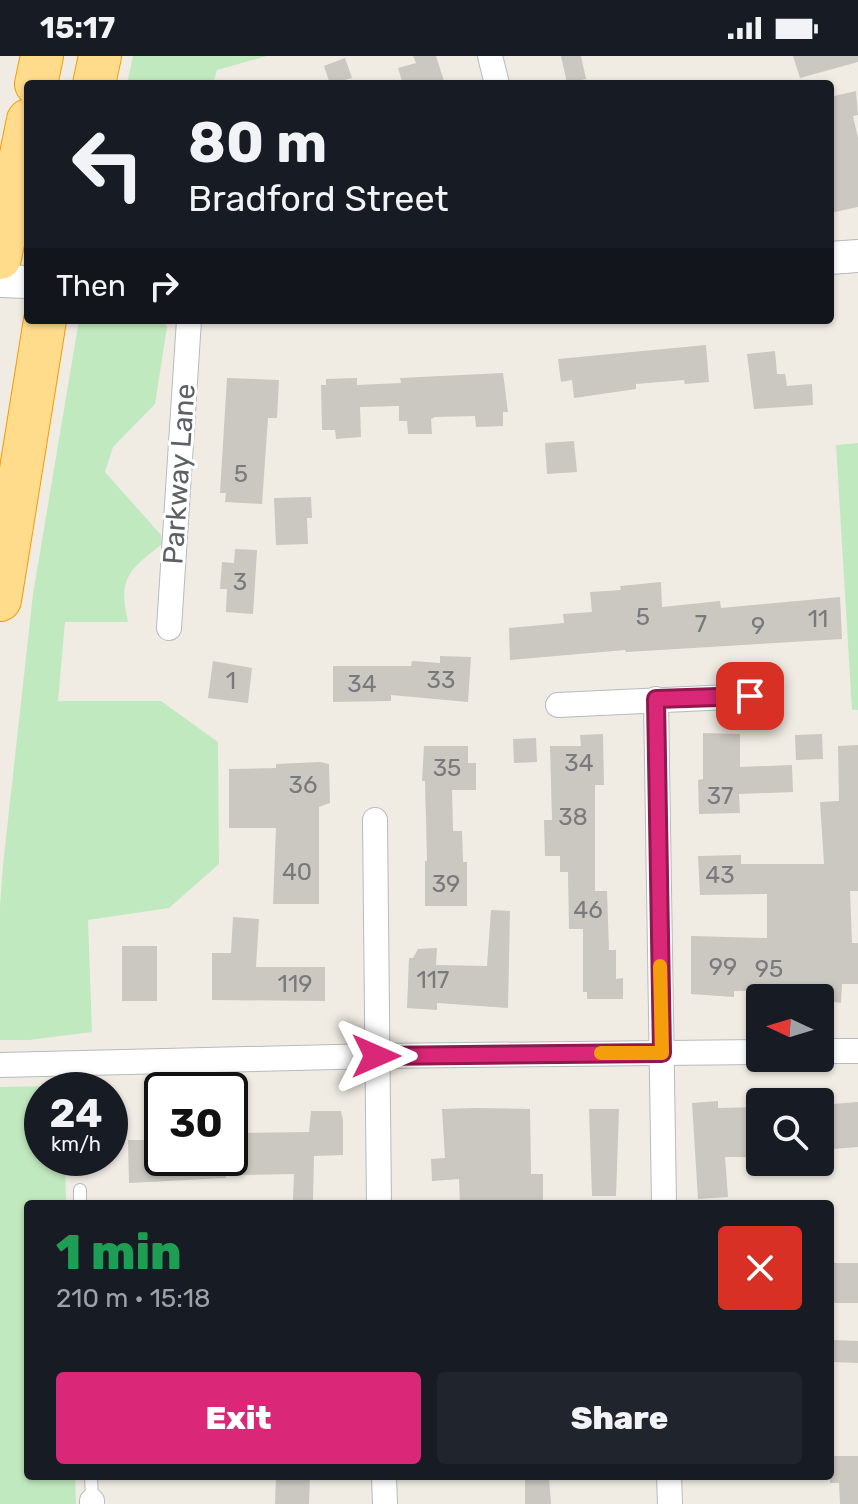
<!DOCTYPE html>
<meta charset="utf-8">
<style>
body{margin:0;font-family:Rubik,sans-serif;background:#20242c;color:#f1f3f6;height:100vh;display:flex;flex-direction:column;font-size:30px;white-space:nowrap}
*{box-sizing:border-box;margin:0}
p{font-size:26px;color:#9ea1a6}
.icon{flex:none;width:44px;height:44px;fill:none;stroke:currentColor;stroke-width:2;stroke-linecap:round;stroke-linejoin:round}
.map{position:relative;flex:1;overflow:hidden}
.details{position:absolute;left:24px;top:1144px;width:810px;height:280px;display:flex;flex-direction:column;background:#171b24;border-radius:8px;box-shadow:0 2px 6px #0004}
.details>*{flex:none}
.hud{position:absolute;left:24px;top:24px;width:810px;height:244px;border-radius:8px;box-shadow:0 2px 6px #0004;background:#171b24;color:#f1f3f6;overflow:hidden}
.needle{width:52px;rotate:274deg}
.tools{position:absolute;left:746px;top:928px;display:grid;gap:16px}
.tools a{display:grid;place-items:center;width:88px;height:88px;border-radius:8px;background:#171b24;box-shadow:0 2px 6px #0004;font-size:40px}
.speed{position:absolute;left:24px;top:1016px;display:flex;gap:16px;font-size:40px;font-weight:700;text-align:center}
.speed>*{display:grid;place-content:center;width:104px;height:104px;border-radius:50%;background:#171b24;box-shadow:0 2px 6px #0004;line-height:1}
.speed small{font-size:20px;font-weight:400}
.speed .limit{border:4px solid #111;border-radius:12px;background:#fff;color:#111}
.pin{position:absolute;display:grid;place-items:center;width:68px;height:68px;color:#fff;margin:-34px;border-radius:16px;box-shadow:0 4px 12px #0006}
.me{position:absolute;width:88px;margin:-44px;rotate:90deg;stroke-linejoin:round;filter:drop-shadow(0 0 6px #0008)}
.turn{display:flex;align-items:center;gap:28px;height:168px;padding:0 32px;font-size:36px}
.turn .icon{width:104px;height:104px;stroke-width:2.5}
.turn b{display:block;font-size:56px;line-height:68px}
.then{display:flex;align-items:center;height:76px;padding:0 32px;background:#0003;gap:16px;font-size:30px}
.round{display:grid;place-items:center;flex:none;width:84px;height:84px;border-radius:8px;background:#20242c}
.headline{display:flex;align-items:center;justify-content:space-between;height:136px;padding:0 32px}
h1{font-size:48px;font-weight:800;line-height:60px;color:#1e9e55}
.button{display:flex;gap:16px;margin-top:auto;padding:16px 32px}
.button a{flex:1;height:92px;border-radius:8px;background:#db2777;color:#fff;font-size:32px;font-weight:800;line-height:92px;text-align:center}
.button a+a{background:#20242c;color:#f1f3f6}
.status{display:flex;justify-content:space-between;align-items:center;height:56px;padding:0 40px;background:#171b24;direction:ltr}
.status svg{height:22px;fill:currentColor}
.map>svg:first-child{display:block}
.green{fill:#c1e9bf}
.building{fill:#cbc7c1}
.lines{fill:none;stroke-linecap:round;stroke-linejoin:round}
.lane-casing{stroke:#b7babf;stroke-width:14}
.street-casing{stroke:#b7babf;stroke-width:26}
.secondary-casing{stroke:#b5babf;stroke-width:34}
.highway-casing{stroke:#f49c00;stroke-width:44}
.lane{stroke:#fff;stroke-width:12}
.street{stroke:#fff;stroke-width:24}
.secondary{stroke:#fff;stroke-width:32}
.highway{stroke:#ffdc8c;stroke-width:42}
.route-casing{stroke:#8e194d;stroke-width:20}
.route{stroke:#db2777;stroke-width:14}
.slow{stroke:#f59e0b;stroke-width:14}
.labels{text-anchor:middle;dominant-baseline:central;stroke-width:6;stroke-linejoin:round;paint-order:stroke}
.number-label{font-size:24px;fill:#787a7d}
.street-label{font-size:28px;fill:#5c6166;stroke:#fff}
</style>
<div class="status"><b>15:17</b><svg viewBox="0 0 49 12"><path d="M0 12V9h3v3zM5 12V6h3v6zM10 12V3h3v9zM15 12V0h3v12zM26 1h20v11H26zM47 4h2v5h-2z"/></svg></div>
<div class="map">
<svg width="858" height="1448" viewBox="0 0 858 1448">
<rect width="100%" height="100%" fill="#f0ece4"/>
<g class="green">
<polygon points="133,0 267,0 217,14 213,28 127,28"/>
<path d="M79 264H163L167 271 155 348 113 391 105 416 161 479 162 488C128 515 118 522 128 566H65L58 645H161L218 686 219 808 169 852 88 864 92 976 29 984H0V851L3 809 33 538Z"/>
<polygon points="858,387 858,654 852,654 836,389"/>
<polygon points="97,1029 98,1034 42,1034 42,1102 65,1102 66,1148 28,1148 28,1420 75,1420 76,1448 0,1448 0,1031"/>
</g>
<g class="building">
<polygon points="413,0 436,0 445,28 403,28 398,12 416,7"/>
<polygon points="561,0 581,0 586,23 567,27"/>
<polygon points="793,0 858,0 858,6 800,22"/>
<polygon points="345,2 352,22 330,28 324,10"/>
<polygon points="856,35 858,59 853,60 858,82 858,151 830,157 830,41"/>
<polygon points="706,289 709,326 685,328 684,324 636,328 636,333 574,342 572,324 561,326 558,303"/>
<polygon points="775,295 777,318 785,318 787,330 812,328 813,349 754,353 747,298"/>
<polygon points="503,317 508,356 503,356 503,370 476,371 475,360 435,361 431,363 432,378 408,378 407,365 399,365 399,350 360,351 361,381 336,383 335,374 322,374 321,329 326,329 326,323 357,322 357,329 401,327 400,322"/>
<polygon points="227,322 279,324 277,362 268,362 262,448 225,446 226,437 220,437"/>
<polygon points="574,385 577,416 547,418 545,387"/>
<polygon points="311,441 312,462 307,462 308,488 276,489 274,442"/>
<polygon points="235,493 257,494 253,558 226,556 227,533 220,533 222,506 234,507"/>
<polygon points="661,526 662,551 720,545 721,552 840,541 842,583 626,596 625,594 510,604 509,572 564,567 563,558 592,556 590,536 621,534 620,530"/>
<polygon points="440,600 471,601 468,646 391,639 391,645 333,646 333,610 411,610 412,605 440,607"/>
<polygon points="213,605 252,612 248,647 208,642"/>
<polygon points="703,677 740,678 740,711 792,709 793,736 739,738 740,757 699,758 698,724 703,723"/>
<polygon points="603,678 604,729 595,729 595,835 607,835 609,894 616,894 616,923 623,922 623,943 587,943 587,936 583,936 583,873 569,873 568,816 560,816 560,800 545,800 544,764 552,764 550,690 581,690 580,679"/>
<polygon points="822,678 823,703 796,704 795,679"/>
<polygon points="536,682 537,706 514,707 513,683"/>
<polygon points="858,689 858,835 850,835 852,887 858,887 858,928 842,928 841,947 810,942 811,935 734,935 734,941 691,938 691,880 767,882 767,838 700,839 698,800 741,799 741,808 824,808 820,746 839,745 838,690"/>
<polygon points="424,690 468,690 468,707 476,707 476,734 452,734 453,775 462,775 463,806 467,806 467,850 425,850 425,805 427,805 425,725 422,725"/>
<polygon points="320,706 329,708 330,747 319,751 319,848 273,848 276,772 229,772 229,713 276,712 276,708"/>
<polygon points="491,854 510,855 508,952 437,947 437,954 407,952 409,902 413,902 418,893 437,892 436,909 487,910"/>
<polygon points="233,861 259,863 256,911 325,911 325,945 212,944 212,897 231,897"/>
<rect x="122" y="890" width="35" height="55"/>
<polygon points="718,1045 718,1052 760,1051 760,1101 725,1101 728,1141 698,1143 692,1047"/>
<polygon points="858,1046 858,1091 820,1094 820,1049"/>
<polygon points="477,1052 530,1053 531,1118 543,1118 543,1144 460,1147 459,1123 432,1125 431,1103 445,1102 442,1053"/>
<polygon points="589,1053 619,1053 616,1140 592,1140"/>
<polygon points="311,1055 341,1055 343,1064 343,1099 314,1100 313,1144 293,1144 294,1118 241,1119 241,1077 309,1076"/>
<polygon points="128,1084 162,1084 162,1102 225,1102 226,1122 129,1127"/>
<polygon points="832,1207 858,1207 858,1247 833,1247"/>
<polygon points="832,1284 858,1285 858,1307 831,1306"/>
<polygon points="830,1400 858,1400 858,1448 840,1448 839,1427 830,1427"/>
<polygon points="276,1420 310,1420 309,1448 275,1448"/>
<polygon points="525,1420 549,1421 551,1448 525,1448"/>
</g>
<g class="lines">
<defs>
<g id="lane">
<polyline points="80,1134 80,1148"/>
<polyline points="91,1420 92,1445"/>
</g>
<g id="street">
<polyline points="490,0 497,28"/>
<polyline points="169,572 189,264"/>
<polyline points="656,643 664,1148"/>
<polyline points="558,649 750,640"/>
<polyline points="375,764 379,1148"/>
<polyline points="820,995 858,995"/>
<polyline points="0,1009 376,1000 760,996"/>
<polyline points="384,1420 385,1448"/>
<polyline points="669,1420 670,1448"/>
<polyline points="92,1445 92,1448"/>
</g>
<g id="secondary">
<polyline points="830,202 858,200"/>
<polyline points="0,225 28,226"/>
</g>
<g id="highway">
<polyline points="36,28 42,0"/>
<polyline points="94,28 100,0"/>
<polyline points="0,202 28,64"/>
<polyline points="0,544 45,264"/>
</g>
</defs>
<use href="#lane" class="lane-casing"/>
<use href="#street" class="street-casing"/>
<use href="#secondary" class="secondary-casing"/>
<use href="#highway" class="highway-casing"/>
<use href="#lane" class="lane"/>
<use href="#street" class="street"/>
<use href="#secondary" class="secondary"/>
<use href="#highway" class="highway"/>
</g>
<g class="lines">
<defs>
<polyline id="route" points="376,1000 662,997 656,643 750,640"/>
</defs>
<use href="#route" class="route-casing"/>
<use href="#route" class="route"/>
<polyline class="slow" points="601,997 662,997 660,910"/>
</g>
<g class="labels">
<g class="number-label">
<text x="241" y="418">5</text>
<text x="240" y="526">3</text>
<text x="643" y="561">5</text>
<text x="818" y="563">11</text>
<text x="701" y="568">7</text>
<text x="758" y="570">9</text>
<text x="441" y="624">33</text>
<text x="231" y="625">1</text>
<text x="362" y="628">34</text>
<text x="579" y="707">34</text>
<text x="447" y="712">35</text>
<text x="303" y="729">36</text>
<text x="720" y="740">37</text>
<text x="573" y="761">38</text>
<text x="297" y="816">40</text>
<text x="720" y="819">43</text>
<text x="446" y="828">39</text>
<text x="588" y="854">46</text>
<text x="723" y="911">99</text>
<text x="769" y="913">95</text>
<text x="433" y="924">117</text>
<text x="295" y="928">119</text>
</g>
<g class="street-label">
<text transform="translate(179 418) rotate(-86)">Parkway Lane</text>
</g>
</g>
</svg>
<div class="tools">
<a><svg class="needle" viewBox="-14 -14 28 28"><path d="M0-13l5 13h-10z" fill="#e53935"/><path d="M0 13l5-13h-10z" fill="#9ea1a6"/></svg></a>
<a><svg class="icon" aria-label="search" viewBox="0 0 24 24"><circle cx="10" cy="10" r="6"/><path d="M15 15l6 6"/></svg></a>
</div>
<div class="speed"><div>24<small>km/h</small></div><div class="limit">30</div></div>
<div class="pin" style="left:750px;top:640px;background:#d93025"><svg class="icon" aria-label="arrive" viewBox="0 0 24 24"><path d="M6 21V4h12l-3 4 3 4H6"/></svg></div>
<svg class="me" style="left:376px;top:1000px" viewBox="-20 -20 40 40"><path d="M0-17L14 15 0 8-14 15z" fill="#db2777" stroke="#fff" stroke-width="4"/></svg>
<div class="hud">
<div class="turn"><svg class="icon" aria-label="left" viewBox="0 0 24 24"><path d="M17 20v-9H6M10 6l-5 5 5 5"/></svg><div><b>80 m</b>Bradford Street</div></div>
<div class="then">Then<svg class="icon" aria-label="right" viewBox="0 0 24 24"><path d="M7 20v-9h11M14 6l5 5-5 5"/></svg></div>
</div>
<section class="details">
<div class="headline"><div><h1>1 min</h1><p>210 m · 15:18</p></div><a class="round" style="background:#d93025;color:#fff"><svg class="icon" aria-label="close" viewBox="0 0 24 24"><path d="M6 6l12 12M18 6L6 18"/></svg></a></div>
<div class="button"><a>Exit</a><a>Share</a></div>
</section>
</div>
